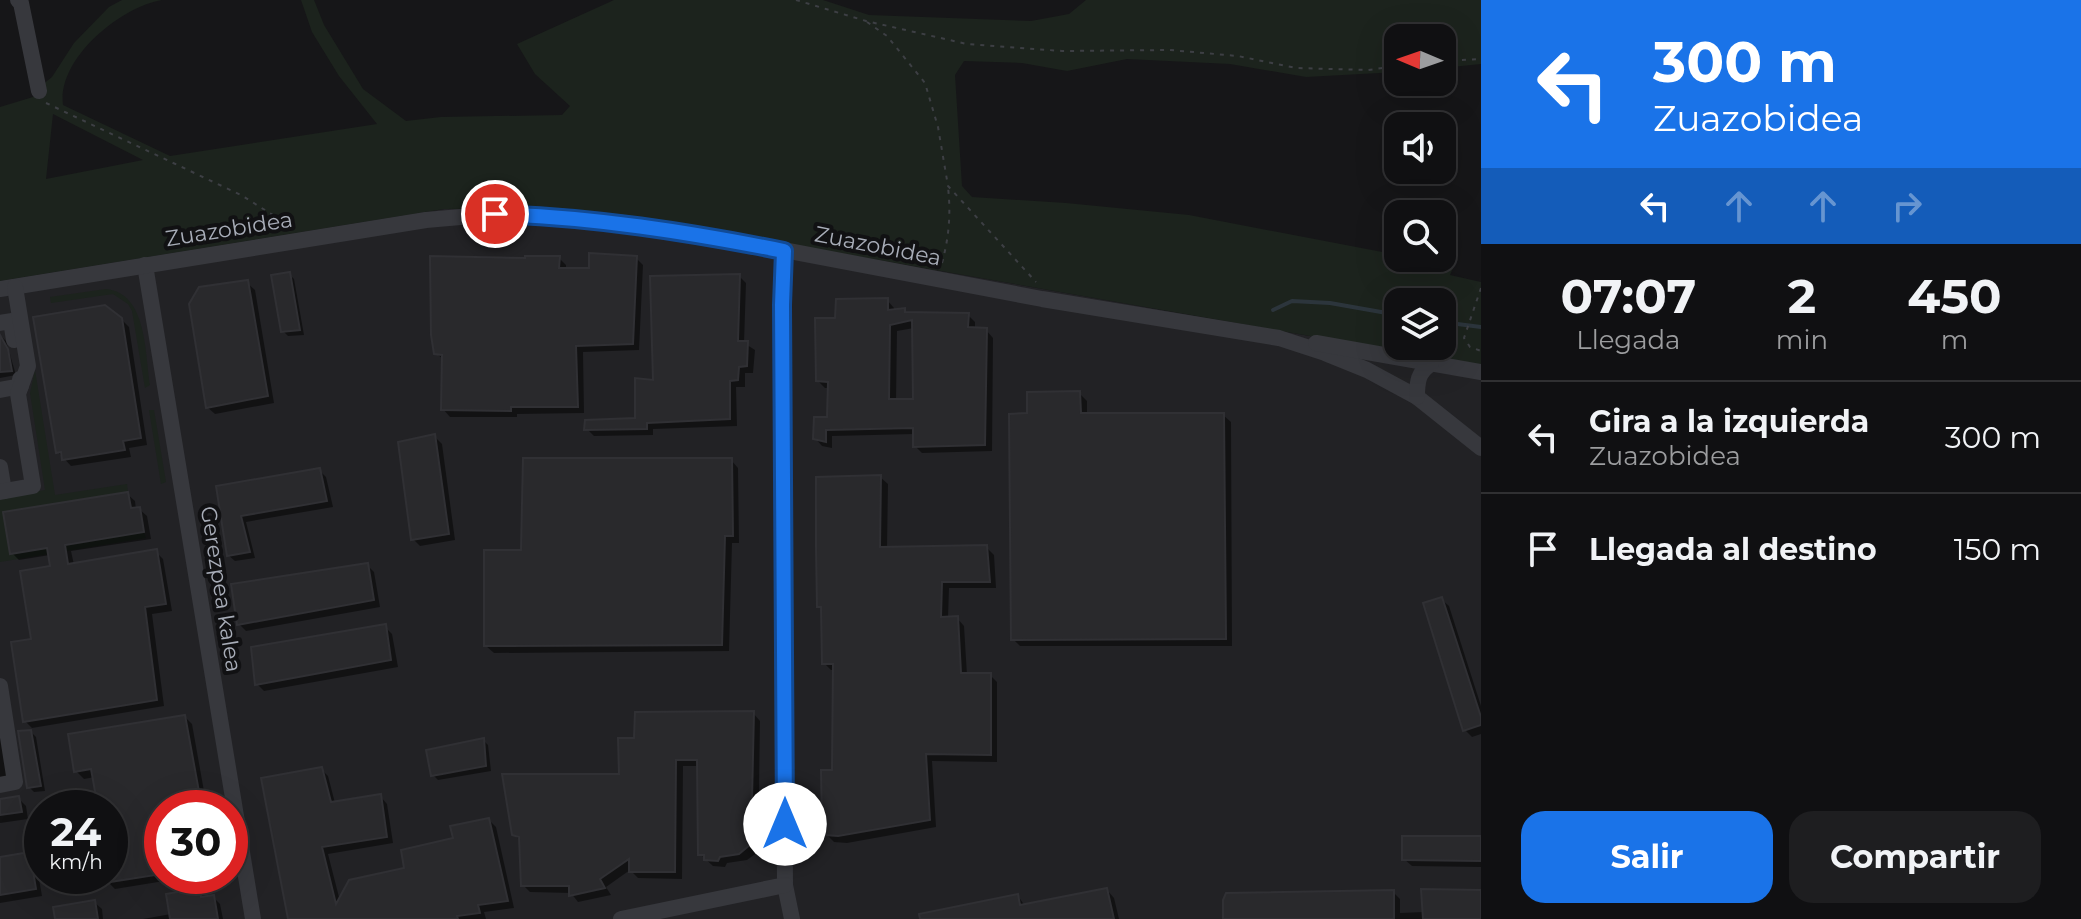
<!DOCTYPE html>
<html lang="es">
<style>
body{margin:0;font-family:Montserrat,sans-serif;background:#1e1e20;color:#f1f3f6;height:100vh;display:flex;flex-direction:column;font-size:30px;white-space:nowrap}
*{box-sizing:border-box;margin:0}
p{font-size:26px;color:#9c9d9f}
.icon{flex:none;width:44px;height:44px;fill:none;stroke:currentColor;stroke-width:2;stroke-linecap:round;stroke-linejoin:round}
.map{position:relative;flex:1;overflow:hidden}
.drawer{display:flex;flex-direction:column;background:#101012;width:600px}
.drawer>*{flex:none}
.banner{background:#1a73e8;color:#fff;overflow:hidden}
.needle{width:52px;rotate:272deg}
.controls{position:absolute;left:1384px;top:24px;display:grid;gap:16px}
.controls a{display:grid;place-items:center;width:72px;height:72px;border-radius:16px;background:#101012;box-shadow:0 8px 32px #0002,0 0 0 2px #303032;font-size:40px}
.speed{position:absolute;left:24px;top:790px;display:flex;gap:16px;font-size:40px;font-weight:700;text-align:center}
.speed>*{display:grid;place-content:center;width:104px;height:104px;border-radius:50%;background:#101012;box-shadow:0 8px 32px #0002,0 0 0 2px #303032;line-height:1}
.speed small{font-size:20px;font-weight:400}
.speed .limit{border:12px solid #d22;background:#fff;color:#111}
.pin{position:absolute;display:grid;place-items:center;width:68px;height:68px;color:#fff;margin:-34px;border:4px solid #fff;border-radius:50%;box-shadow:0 2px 8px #0007}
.me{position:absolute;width:88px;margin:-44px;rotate:0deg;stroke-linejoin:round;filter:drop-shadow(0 0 6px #0008)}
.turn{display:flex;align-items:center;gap:28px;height:168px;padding:0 40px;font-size:36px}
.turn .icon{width:104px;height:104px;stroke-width:2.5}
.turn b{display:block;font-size:56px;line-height:68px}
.lanes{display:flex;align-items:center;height:76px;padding:0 40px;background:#0003;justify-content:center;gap:40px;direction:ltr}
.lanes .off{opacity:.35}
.eta{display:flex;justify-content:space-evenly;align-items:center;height:136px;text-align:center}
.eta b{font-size:48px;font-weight:700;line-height:56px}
.cta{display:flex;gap:16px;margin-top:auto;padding:16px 40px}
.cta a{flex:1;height:92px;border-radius:24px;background:#1a73e8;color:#fff;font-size:32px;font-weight:700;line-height:92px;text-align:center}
.cta a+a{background:#1e1e20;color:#f1f3f6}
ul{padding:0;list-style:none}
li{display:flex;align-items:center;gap:24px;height:112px;padding:0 40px;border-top:2px solid #303032}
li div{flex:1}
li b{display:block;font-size:30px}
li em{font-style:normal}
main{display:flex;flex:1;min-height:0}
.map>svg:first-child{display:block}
.built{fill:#222225;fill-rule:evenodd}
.green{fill:#1c231d;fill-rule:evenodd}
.shadow{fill:#0007;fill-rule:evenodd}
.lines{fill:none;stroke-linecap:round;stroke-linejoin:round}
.stream{stroke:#2c353c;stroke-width:4}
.building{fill:#29292c;stroke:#303034;stroke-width:2;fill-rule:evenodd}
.path{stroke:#3d3f44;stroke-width:2;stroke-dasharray:4 6;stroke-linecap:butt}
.minor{stroke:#37383d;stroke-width:16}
.route-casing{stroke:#114b97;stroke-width:20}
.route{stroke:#1a73e8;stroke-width:14}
.labels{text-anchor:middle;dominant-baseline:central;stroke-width:8;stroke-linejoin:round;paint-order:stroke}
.street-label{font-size:22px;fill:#a8adb8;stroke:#111113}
</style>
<main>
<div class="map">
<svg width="1481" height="919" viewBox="0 0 1481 919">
<rect width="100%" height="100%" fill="#161618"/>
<path class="built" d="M563 208 634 217 1481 366V919H0V281L444 209ZM42 808H110V876H42ZM162 808H230V876H162Z"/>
<g class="green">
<path d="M122 0H162C120 7 57 59 63 105L170 156 377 124 339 76 312 32 301 0H314L324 25 363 89 406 121 441 117 562 115 570 106 535 74 517 44 614 0H823L869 15 1031 21 1069 14 1086 0H1481V64L1442 68V38H1398V72L1306 77 1230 64 1127 59 1067 71 1022 63 964 61 955 75 962 186 972 197 1066 203 1189 215 1398 255V258L1456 261 1450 275 1481 282V366L634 217 563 208 444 209 0 281V107L33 97 42 85 52 77 74 43 109 7ZM53 114 143 160 46 179ZM1398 302H1442V346H1398Z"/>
<path d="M106 289C147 293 145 353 150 385L145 388 132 311 128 304 113 294 51 303 50 297Z"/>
<polygon points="35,370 55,495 127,484 128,492 4,512 10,553 144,532 146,538 0,562 0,498 45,490 30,393"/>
<polygon points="149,410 154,410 166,482 161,484"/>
</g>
<g class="shadow">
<polygon points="559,258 566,265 566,270 591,270 636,258 643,265 639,350 583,352 584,413 517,414 517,417 450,417 443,409 444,360 436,353 527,260"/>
<polygon points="289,274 294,279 304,335 288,336 283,331"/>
<polygon points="739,276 746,283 744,343 755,350 753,373 745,373 745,387 736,387 737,426 653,429 653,435 594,436 587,429 637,420 655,382"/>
<polygon points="247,283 255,290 274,403 215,414 207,407"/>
<path d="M887 300 894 308V312L904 311 908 314 968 315 975 322V330H986L993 338 992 451 922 453 915 446V434L832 436V448L822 446 815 438 829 419 830 388H825L818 381 837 320ZM914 328 915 401H896L897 331Z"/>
<polygon points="121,319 129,327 147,445 129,448 131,457 71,466 58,452"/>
<polygon points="0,335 6,341 16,375 0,378"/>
<polygon points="1079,393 1087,401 1087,415 1223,415 1231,422 1232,646 1020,646 1013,639 1029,415"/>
<polygon points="435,437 442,444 455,540 420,546 413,539"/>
<polygon points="731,460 738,468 739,543 732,543 729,651 494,653 486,646"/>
<polygon points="319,470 326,477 333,507 246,522 255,558 235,561 228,555 218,488"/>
<polygon points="880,477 888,484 887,549 986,547 994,555 996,588 949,588 948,618 957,618 964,626 967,675 990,675 997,682 997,762 932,761 936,827 847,843 834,842 826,834 834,772 835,670 831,670 824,663 823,610 819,606"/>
<polygon points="127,494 135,501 136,510 139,509 147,516 151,539 71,551 74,565 156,552 163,559 172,611 152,614 164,706 32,728 25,721 33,641 53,568 50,555 19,560 12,553"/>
<polygon points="367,565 374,572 380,607 246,631 239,624"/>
<polygon points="1441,599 1449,606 1481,706 1481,734 1472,737 1465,730"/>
<polygon points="385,627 392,634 398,667 264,691 257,684"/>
<polygon points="753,713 760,721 758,852 747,860 727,863 725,867 713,866 700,854 699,766 683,766 682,879 638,878 630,870 606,887 611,895 578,902 571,893 530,892 523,885 522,842 513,834 621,776 636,740"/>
<polygon points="185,717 192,724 207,808 162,808 162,876 195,876 115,889 108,882 107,876 110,876 110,808 100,808 95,777 84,779 76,771"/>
<polygon points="0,725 9,780 0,784"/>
<polygon points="31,732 36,737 45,791 34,792 29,787"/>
<polygon points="483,740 488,745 491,771 438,780 433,775"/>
<polygon points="321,769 328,776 335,803 380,796 387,804 393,843 328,854 340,901 407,869 489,820 496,827 514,908 484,912 486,919 290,919"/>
<polygon points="18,798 26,806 28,819 0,823 0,801"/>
<polygon points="1481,838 1481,867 1412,866 1404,859"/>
<polygon points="29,854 36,862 42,896 0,903 0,859"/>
<polygon points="199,890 207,898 213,897 220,904 223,919 143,919 171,914"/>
<polygon points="1107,890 1114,898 1119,919 921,919 1018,896 1025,906"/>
<polygon points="1393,892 1400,899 1400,913 1424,912 1481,892 1481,919 1225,919"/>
<polygon points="94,902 102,909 103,919 57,919"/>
</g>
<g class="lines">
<g class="stream">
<polyline points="1273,310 1292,301 1330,303 1398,315"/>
<polyline points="1442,322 1481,327"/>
</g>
</g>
<g class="building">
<polygon points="589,253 637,256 633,344 576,346 578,407 511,407 511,411 441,410 442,355 434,354 431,335 430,256 525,258 525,256 560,256 559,268 589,268"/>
<polygon points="290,272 300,330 281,332 271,275"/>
<polygon points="740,274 738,341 748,341 747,366 739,367 738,380 730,381 730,419 647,423 647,429 584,430 585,420 635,418 635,378 653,380 650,276"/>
<polygon points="248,280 268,396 206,408 189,304 199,287"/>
<path d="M888 298V310L905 308V312L969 313 968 327 987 328 985 445 913 447V428L826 430V442L813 439 814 417H827L828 382 816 381 815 318H835L836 299ZM912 320 913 399H889L890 325Z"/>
<polygon points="105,305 122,318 141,438 123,441 125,450 62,460 61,452 56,453 33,317"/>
<polygon points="0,335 8,349 12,371 0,372"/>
<polygon points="1080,391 1081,413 1224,413 1226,639 1011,640 1009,414 1027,413 1027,392"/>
<polygon points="435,434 449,534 411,540 398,442"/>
<polygon points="523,458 732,458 733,536 725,536 722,645 484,646 484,550 521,550"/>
<polygon points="320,468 327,501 241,516 250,552 227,556 216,486"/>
<polygon points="881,475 880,547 987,545 990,582 942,582 941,617 958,616 961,673 991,673 991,755 926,754 930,820 838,836 825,835 822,826 821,770 832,770 833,664 822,664 821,607 817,607 816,547 816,477"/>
<polygon points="128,492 131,508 140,507 144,532 65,545 68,564 157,549 166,604 145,607 157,700 23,722 11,642 31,639 20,571 50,566 47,548 10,554 3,512"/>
<polygon points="368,563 374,600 237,625 231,584"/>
<polygon points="1442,597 1481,717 1481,725 1463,731 1423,603"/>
<polygon points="386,624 391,660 255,685 251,647"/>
<polygon points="754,711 751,844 739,854 720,857 718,861 704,860 704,855 698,855 697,760 676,760 675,872 629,872 629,859 600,879 605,888 569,896 569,886 521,886 519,837 512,835 502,774 619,774 618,738 634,738 635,712"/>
<polygon points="185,715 202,808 162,808 162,874 110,882 110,808 98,808 91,769 74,772 68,734"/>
<polygon points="31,730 41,786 27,788 18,731"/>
<polygon points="484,738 486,766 431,776 426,750"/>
<polygon points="322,767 331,802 381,794 387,837 322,847 336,904 349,880 404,868 401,850 453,838 450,826 489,818 508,901 478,905 480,913 457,916 458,919 288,919 261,778"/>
<polygon points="19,796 22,812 0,815 0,799"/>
<polygon points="1402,836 1481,836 1481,861 1402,860"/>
<polygon points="30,852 36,889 0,895 0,857"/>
<polygon points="200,888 201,897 214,895 218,919 170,919 166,894"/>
<polygon points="1107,888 1114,919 920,919 919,914 1018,894 1020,905"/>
<polygon points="1421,889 1481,890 1481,919 1423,919"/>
<polygon points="1394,890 1394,919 1223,919 1223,900 1226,893"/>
<polygon points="95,900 98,919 55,919 53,907"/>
</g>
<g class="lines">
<g class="path">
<polyline points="796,0 866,21 967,44 1062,51 1170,50 1238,56 1296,68 1368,70 1398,66"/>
<polyline points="867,22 887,36 925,83 938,127 948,186 1036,282"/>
<polyline points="1442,61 1481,59"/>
<polyline points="46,103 241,195 276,217 281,228"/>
<path d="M942 263C949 237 951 214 948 187"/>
<polyline points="1481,288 1464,338 1470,347 1481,351"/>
</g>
<g class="minor">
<polyline points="18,0 21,3 39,91"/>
<polyline points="784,251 782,305 785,885 792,919"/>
<polyline points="145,265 253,919"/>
<polyline points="0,289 426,220 495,214 555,216 624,223 741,242 1042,299 1279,338 1325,353 1367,370 1417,397 1481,448"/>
<polyline points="0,323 11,321 14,340"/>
<polyline points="1316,343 1481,372"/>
<polyline points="0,390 21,386 20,379"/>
<path d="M1417 397C1417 382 1418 372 1431 364"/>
<polyline points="0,467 4,491"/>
<polyline points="0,492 33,486 18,394 28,366 15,287"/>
<polyline points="0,686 15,782 0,785"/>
<polyline points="621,919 785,885"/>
</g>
</g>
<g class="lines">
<defs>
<path id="route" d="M495 214C593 217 688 232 784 251L782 305 785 824"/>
</defs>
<use href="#route" class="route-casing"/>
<use href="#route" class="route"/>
</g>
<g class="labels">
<g class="street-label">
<text transform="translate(229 229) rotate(-9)">Zuazobidea</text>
<text transform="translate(878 246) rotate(11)">Zuazobidea</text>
<text transform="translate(221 589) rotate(81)">Gerezpea kalea</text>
</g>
</g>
</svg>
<div class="controls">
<a><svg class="needle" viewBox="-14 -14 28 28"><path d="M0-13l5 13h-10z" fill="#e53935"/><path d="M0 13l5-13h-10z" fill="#9c9d9f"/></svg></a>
<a><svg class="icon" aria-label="sound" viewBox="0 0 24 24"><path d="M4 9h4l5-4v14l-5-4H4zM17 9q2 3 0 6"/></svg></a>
<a><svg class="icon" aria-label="search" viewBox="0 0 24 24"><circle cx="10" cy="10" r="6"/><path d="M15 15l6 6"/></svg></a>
<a><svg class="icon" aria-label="layers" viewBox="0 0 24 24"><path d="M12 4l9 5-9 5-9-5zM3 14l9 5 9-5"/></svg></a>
</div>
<div class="speed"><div>24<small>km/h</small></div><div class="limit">30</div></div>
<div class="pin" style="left:495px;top:214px;background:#d93025"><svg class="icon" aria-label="arrive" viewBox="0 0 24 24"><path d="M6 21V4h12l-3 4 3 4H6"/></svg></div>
<svg class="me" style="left:785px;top:824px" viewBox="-20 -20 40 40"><circle r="19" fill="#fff"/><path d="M0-13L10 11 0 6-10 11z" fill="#1a73e8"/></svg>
</div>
<section class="drawer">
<div class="banner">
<div class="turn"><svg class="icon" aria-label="left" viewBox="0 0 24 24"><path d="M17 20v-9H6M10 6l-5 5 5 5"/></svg><div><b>300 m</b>Zuazobidea</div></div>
<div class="lanes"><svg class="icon" aria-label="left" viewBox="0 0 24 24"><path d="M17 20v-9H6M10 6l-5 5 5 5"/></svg><svg class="icon off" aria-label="ahead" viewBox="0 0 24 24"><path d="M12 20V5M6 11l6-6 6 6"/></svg><svg class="icon off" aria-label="ahead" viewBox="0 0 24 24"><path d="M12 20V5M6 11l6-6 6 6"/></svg><svg class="icon off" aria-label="right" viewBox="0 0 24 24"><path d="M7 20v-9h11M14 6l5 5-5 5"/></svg></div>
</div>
<div class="eta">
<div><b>07:07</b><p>Llegada</p></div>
<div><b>2</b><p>min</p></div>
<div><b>450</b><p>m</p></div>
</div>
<ul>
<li><svg class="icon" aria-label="left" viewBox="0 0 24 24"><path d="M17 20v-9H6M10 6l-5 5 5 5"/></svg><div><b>Gira a la izquierda</b><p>Zuazobidea</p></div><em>300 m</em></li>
<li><svg class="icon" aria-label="arrive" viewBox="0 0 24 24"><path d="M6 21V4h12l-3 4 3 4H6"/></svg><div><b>Llegada al destino</b></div><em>150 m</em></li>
</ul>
<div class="cta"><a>Salir</a><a>Compartir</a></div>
</section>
</main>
